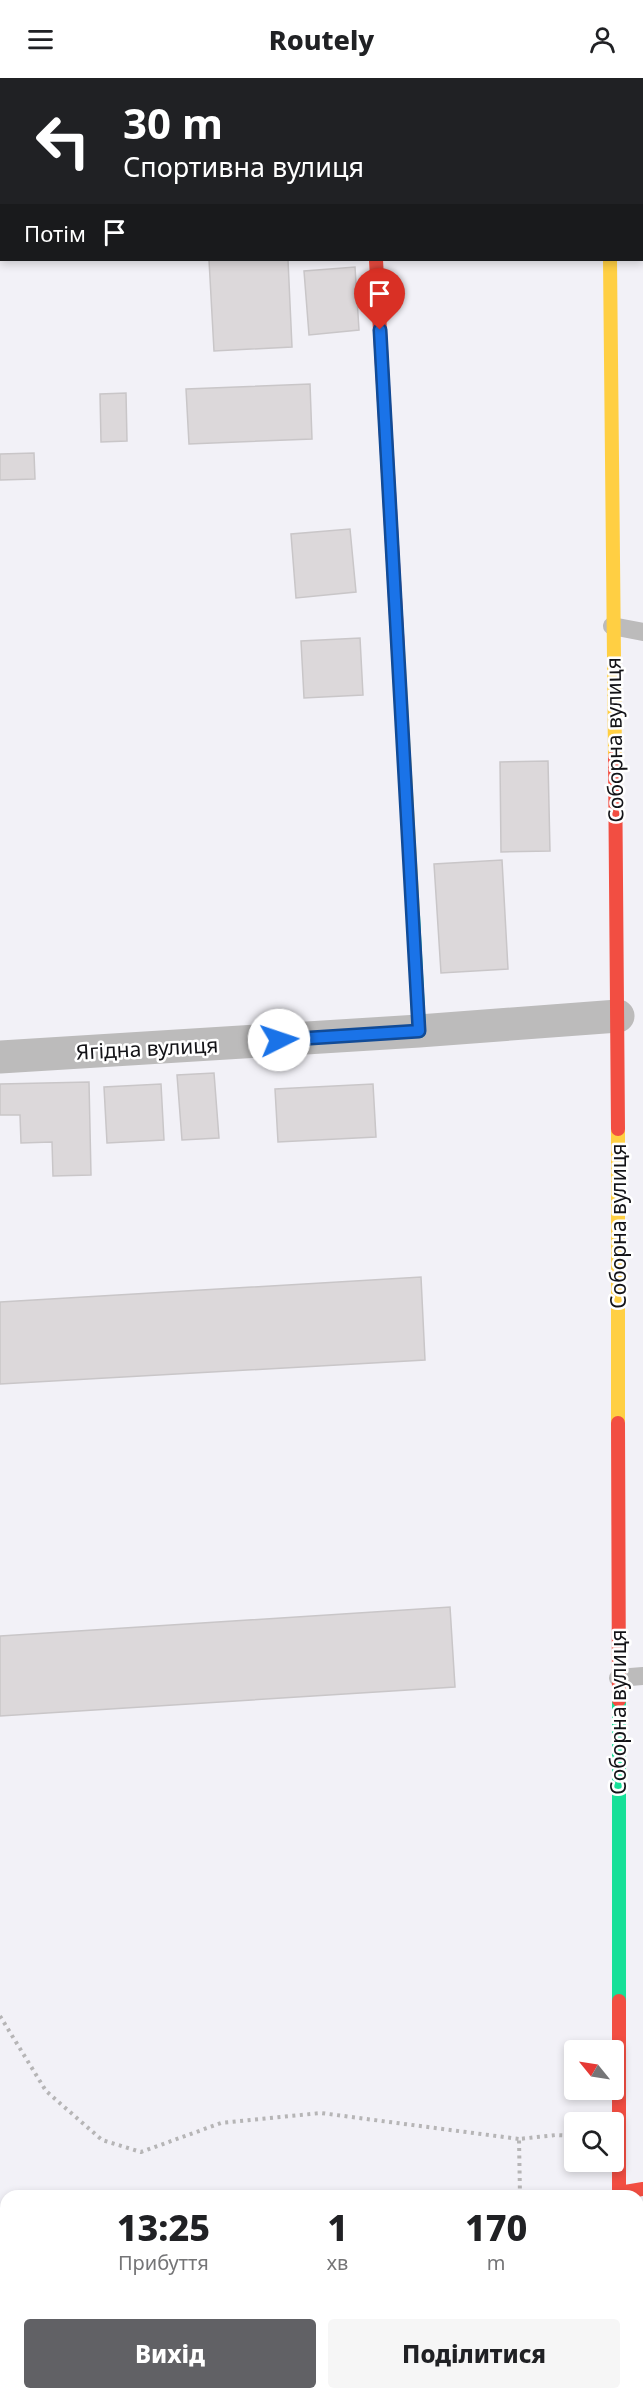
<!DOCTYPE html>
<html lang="uk">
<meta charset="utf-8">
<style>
body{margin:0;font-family:"Noto Sans",sans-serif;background:#f6f6f6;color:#202124;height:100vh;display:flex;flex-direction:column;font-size:22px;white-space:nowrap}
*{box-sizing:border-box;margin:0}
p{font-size:20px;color:#757577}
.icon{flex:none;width:33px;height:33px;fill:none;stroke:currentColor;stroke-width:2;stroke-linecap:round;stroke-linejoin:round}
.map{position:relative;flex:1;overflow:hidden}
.side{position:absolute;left:0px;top:2112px;width:644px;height:210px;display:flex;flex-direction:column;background:#fff;border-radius:18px 18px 0 0;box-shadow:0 3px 9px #0003}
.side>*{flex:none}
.banner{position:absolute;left:0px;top:0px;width:644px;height:183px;box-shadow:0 3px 9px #0003;background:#202124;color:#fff;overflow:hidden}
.needle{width:39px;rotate:300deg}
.tools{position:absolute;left:564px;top:1962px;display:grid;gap:12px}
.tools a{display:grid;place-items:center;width:60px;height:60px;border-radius:6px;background:#fff;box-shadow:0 3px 9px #0003;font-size:30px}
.pin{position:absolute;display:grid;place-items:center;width:51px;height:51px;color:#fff;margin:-62px -26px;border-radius:50% 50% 50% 0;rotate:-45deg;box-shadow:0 0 6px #0007}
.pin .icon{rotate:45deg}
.me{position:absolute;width:66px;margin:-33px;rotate:86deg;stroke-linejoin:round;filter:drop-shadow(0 0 4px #0008)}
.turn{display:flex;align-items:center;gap:21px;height:126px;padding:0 24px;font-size:27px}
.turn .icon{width:78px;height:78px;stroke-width:2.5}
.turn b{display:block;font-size:42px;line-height:51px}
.then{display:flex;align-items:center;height:57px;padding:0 24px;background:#0003;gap:12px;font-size:22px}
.eta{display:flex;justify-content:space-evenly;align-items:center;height:102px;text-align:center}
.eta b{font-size:36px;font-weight:800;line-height:42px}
.button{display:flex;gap:12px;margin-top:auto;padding:12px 24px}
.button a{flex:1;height:69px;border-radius:6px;background:#616165;color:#fff;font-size:24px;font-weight:800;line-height:69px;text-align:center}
.button a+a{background:#f6f6f6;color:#202124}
header{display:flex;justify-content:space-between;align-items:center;height:78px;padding:0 24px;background:#fff;font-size:27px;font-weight:800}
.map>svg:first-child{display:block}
.green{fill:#e5e9c7}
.building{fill:#dcd8da;stroke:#c9c6c8;stroke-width:1.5}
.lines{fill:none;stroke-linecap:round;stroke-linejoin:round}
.path{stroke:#b6b5b6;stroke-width:4;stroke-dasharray:3 4.5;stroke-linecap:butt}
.lane{stroke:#bcbbbb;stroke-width:18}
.street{stroke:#bcbbbb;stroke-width:33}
.fast{stroke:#16e098;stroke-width:14}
.slow{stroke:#ffcf43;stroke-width:14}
.jam{stroke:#f24e42;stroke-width:14}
.route-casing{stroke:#114b97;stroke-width:15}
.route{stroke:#1a73e8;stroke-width:10}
.labels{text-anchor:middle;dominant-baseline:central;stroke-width:5;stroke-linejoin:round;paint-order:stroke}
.street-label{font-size:21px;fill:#131317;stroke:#fff}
</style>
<header><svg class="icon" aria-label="menu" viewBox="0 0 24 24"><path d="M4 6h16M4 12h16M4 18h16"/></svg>Routely<svg class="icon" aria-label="person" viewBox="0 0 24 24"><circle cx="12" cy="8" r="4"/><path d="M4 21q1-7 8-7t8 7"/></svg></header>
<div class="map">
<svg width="643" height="2322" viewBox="0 0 643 2322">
<rect width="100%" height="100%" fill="#f2f1f7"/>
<polygon class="green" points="638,2240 643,2240 643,2322 558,2322 557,2316 638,2316"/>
<g class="building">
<polygon points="209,182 288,182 292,269 214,273"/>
<polygon points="355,189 359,252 309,257 304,193"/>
<polygon points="310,306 312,361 189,366 186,311"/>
<polygon points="126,315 127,363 101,364 100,316"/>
<polygon points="34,375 35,401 0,402 0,376"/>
<polygon points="350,451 356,514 296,520 291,456"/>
<polygon points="360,560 363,617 304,620 301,563"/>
<polygon points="548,683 550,773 501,774 500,684"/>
<polygon points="502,782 508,891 441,895 434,786"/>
<polygon points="214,995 219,1060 182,1062 177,997"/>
<polygon points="89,1004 91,1097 53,1098 52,1064 21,1065 20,1037 0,1037 0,1006"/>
<polygon points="161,1006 164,1062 107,1065 104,1009"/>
<polygon points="373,1006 376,1059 278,1064 275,1011"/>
<polygon points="421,1199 425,1282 0,1306 0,1224"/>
<polygon points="450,1529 455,1609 0,1638 0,1558"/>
</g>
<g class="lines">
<g class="path">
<polyline points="0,1938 46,2013 102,2062 141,2074 221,2045 321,2035 519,2061"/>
<polyline points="520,2118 519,2061 556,2057 574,2058"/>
<polyline points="525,2316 525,2322"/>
</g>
<g class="lane">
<polyline points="612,548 643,554"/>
<polyline points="618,1600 643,1598"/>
<polyline points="618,2316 619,2322"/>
</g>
<g class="street">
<polyline points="364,0 364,2"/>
<polyline points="609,0 609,2"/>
<polyline points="0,979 419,953 618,938"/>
</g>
<g class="fast">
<polyline points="413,837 419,953"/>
<polyline points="619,1622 619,1923"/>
</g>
<g class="slow">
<polyline points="610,182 615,679"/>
<polyline points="398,573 413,837"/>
<polyline points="618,1051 618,1345"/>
</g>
<g class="jam">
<polyline points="376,182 398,573"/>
<polyline points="615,679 618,1051"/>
<polyline points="618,1345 619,1622"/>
<polyline points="619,1923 619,2115 643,2111"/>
</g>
</g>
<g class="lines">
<defs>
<polyline id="route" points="279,962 419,953 380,252"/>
</defs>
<use href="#route" class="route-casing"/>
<use href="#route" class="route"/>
</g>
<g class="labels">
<g class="street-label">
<text transform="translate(614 662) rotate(-91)">Соборна вулиця</text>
<text transform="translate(147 970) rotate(-3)">Ягідна вулиця</text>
<text transform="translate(618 1148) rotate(-90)">Соборна вулиця</text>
<text transform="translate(618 1634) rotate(-90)">Соборна вулиця</text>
</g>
</g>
</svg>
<div class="tools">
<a><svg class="needle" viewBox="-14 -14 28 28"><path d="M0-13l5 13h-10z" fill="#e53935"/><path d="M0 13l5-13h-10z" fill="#757577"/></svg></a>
<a><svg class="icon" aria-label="search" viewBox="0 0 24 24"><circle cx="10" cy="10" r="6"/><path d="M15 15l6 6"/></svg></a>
</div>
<div class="pin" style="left:380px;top:252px;background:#d93025"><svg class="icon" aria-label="arrive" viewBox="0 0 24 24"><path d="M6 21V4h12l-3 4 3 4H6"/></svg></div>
<svg class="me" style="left:279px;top:962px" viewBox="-20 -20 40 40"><circle r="19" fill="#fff"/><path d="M0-13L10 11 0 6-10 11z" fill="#1a73e8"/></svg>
<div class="banner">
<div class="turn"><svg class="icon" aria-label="left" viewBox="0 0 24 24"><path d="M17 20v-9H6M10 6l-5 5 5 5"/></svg><div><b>30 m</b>Спортивна вулиця</div></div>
<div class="then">Потім<svg class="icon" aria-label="arrive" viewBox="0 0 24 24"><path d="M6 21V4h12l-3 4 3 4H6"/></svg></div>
</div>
<section class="side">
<div class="eta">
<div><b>13:25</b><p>Прибуття</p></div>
<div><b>1</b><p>хв</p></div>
<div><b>170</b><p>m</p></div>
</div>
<div class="button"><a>Вихід</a><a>Поділитися</a></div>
</section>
</div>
